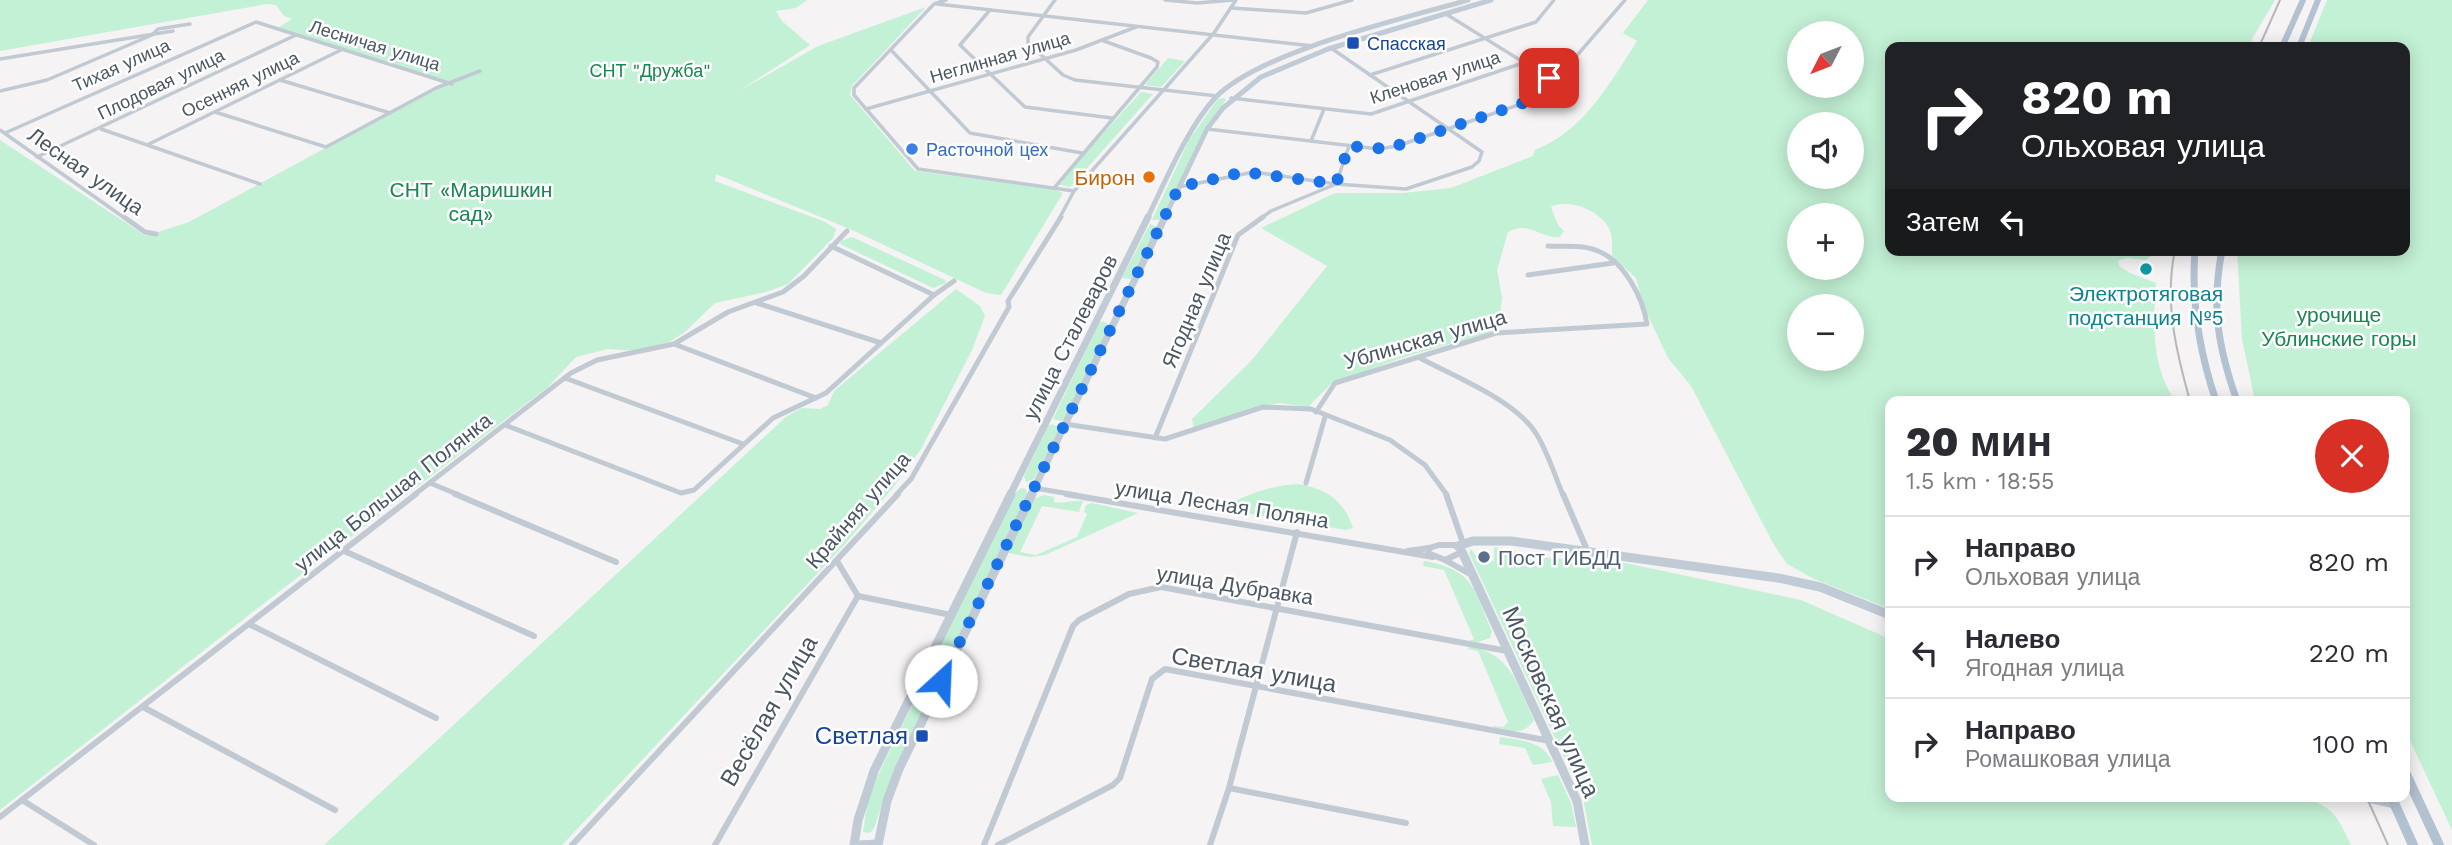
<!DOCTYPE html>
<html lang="ru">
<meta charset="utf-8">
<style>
body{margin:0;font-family:"Work Sans",sans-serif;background:#f2f2f3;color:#2b2b33;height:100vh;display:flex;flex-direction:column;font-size:26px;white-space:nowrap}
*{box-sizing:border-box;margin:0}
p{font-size:23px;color:#7c7c81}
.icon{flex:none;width:38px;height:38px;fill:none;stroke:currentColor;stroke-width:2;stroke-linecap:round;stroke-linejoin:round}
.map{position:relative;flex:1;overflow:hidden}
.drawer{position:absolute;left:1885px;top:396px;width:525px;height:406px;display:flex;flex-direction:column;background:#fff;border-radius:14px;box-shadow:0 4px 18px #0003}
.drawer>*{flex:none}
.top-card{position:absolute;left:1885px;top:42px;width:525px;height:214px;border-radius:14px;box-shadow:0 4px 18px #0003;background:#202124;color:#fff;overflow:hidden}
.needle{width:46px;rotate:228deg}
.controls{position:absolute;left:1787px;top:21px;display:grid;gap:14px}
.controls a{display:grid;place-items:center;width:77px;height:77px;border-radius:50%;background:#fff;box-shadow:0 4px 18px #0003;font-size:35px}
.pin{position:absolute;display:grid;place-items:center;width:60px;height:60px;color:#fff;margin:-30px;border-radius:14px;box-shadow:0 4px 10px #0006}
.me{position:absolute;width:77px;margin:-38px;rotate:25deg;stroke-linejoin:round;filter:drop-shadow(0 0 5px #0008)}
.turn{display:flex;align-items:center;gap:24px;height:147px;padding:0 21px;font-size:32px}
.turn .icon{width:91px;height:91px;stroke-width:2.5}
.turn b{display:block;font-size:49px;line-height:60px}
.then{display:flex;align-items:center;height:66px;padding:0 21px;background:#0003;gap:14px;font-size:26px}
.round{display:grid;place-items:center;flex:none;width:74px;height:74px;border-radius:37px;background:#f2f2f3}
.summary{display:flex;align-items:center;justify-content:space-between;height:119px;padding:0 21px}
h1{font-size:42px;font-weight:800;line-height:52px}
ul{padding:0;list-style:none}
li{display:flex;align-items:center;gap:21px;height:91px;padding:0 21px;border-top:2px solid #e1e1e2}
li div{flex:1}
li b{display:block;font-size:26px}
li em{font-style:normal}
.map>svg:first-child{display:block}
.green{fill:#c3f1d5;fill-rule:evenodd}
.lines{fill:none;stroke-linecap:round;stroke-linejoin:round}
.street-far2{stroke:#c1cad2;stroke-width:3.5}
.street-far1{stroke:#c1cad2;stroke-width:5}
.street{stroke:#c1cad2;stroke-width:6}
.secondary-far2{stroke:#c1cbd6;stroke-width:5}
.secondary-far1{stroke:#c1cbd6;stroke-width:7}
.secondary{stroke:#c1cbd6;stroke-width:9}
.primary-far2{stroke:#b3c2d1;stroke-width:6}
.primary-far1{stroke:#b3c2d1;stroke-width:7}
.primary{stroke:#b3c2d1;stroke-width:10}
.tram{stroke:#b5b8bd;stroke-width:2}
.route{stroke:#1a73e8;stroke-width:12;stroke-dasharray:0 21.6}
.transit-dot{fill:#1a4fb4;stroke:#fff;stroke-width:2.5}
.shop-dot{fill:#3f7fe0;stroke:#fff;stroke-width:2.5}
.food-dot{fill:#e8710a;stroke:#fff;stroke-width:2.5}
.culture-dot{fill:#0f9aa8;stroke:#fff;stroke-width:2.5}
.service-dot{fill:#5c6f8a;stroke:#fff;stroke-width:2.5}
.labels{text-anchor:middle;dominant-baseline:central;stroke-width:5;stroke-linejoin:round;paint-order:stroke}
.far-transit-label{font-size:18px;fill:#164399;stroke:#fff;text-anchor:start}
.far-street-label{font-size:18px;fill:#4a5661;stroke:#fff}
.far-park-label{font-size:18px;fill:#17864f;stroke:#fff}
.far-shop-label{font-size:18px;fill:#366cbe;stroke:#fff;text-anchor:start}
.street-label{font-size:21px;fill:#4a5661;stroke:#fff}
.food-label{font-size:21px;fill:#c56008;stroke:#fff;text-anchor:end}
.park-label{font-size:21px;fill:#17864f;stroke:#fff}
.culture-label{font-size:21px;fill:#0d838f;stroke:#fff}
.service-label{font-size:21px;fill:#4e5e75;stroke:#fff;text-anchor:start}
.near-street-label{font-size:24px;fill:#4a5661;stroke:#fff}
.near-transit-label{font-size:24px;fill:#164399;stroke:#fff;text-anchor:end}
</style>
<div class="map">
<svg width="2452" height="845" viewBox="0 0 2452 845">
<rect width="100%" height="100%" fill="#f5f3f3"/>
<g class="green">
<polygon points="0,0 807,0 796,8 776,11 782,21 810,45 739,91 818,46 926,7 852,86 850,95 915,171 1053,189 1063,193 1001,295 986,293 850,229 716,174 715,181 823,221 836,229 833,238 788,284 766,292 715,303 686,331 662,347 638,351 608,349 576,357 548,387 281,590 0,810 0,140 146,236 189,222 436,88 450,84 278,28 292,19 284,16 276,5 267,4 0,51"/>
<path d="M1648 0H2275L2252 39 2250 47H1890V250H2161L2145 260 2126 258 2118 261 2119 266 2130 273 2156 283C2153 325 2151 364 2175 401H1890V609L1814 579 1787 564 1774 545 1691 386 1668 358 1643 305 1636 278 1612 256C1612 247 1613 236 1609 228 1600 211 1569 197 1551 207L1558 225 1564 231 1560 237C1540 239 1529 220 1508 232L1497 270 1502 298 1498 330 1401 358 1331 384 1308 407 1280 403 1256 407 1194 429 1192 419 1252 360 1327 266 1261 228 1335 193H1403L1451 188 1533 156 1535 150C1584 131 1610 83 1637 41L1623 33ZM1799 33H1852V86H1799ZM1799 124H1852V177H1799ZM1799 215H1852V268H1799ZM1799 306H1852V359H1799Z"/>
<polygon points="2327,0 2452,0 2452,830 2405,730 2404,401 2255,401 2242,339 2237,250 2404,250 2404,47 2308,47"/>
<polygon points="1168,58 1185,61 1161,87 1145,85"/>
<polygon points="1141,92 1153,94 1070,187 1057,184"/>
<polygon points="1224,98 1226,100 1205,128 1161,220 1152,220 1189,140 1218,99"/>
<polygon points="1150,224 1157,227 1132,279 1122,278"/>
<polygon points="852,237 945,280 946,283 933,288 840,244 841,241"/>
<polygon points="956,289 980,306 985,316 972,350 921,449 892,489 845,544 562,845 324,845 787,416 802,408 820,409 828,405 834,391"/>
<polygon points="1103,321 1110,325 1065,418 1061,421 1053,419 1099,323"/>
<polygon points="1052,424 1060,428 1034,479 1026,482 1024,476 1048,426"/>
<path d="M1298 484C1325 488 1344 500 1353 528L1346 530 1221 509C1243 495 1273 485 1298 484Z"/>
<polygon points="1021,488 1026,489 1027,494 893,772 874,828 870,833 863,832 868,800 877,777 1016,492"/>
<path d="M1044 495 1054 497V502C1065 504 1072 500 1083 501L1079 512 1042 506 1020 552 1036 555 1077 537 1087 514 1084 512 1086 505 1092 503 1138 513 1045 555 1030 557 1008 553 1034 499Z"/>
<path d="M1494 547 1539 557 1625 563 1801 600 1890 639V796H2302C2335 809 2336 814 2351 845H1592L1583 798 1469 553 1471 549 1481 563 1494 561Z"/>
<path d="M1424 561C1475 570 1473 589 1492 631L1490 638 1478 642 1469 641 1474 639 1444 570 1423 566Z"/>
<path d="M1469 646C1512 654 1517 685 1534 720 1524 736 1509 731 1493 729V726L1503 727 1508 722 1478 651 1468 649Z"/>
<path d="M1500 737C1519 740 1544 741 1552 762L1533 765 1525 748 1499 744Z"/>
<polygon points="1558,775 1571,803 1576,827 1553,826 1551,802 1541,779"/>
</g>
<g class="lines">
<g class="street-far2">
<polyline points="946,0 934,4 854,88 854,95 918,169 1074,191"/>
<polyline points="1055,0 1028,37 1028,43 1063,75 1075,80 1217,96"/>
<polyline points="1165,0 1197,3 1233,0"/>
<polyline points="937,4 1313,46"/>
<polyline points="1232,8 1306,13 1352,0"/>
<polyline points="990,10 960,45 1025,107 1112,118"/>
<polyline points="1446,14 1549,78"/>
<polyline points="891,50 970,133 1082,153"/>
<polyline points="0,59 173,31"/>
<polyline points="1370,75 1536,22 1554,0"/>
<polyline points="280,80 390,113"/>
<polyline points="0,91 47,80 152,35 158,29 190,24"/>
<polyline points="1231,98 1371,114 1523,63"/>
<polyline points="866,109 1076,50 1136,27"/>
<polyline points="215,112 326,147 436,88 480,71"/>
<polyline points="101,129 260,184"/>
<polyline points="1207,129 1379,149 1397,146 1542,97 1552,86 1549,78 1566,68 1625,0"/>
<polyline points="0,130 126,219"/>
<polyline points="5,133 256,22 452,84"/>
<polyline points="1311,141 1324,109"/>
<polyline points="149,144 343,49"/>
<polyline points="37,157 296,35"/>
<polyline points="1055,187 1157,67 1158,62 1151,58 1104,41"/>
<polyline points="1179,187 1254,172 1336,184 1406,189 1472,167 1479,161 1482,152 1331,48"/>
<polyline points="1059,219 1074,191 1214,33 1236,0"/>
<polyline points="1260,219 1271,211 1336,184 1349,146"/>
</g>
<g class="street-far1">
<polyline points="124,217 145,232 156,234"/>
<polyline points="831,246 934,295"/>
<polyline points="1528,275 1613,263"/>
<polyline points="757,303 881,343"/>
<polyline points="674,344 816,398"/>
<path d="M1420 358C1455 377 1517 401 1537 435 1548 453 1555 476 1563 495"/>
<polyline points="565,378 743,444"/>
<path d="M1316 412 1335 383 1496 333 1647 324C1643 298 1624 261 1598 251 1583 244 1564 247 1548 246"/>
<polyline points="1065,424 1165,439 1263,407 1311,409 1390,440 1425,465 1447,495"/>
<polyline points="505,425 681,493 694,490 773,418 826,393 934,295 954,281"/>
<polyline points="1155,438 1238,235 1263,217"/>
<polyline points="430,483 459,495"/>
<polyline points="1306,483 1325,417"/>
<polyline points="1034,488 1076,495"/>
<polyline points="414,495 571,373 597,360 674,344 728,312 783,292 804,276 847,231"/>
<polyline points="896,495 911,479 1009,307 1008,301 1061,217"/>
</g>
<g class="street">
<polyline points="455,494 616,562"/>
<polyline points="1066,494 1433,557"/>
<polyline points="1446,494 1463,543"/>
<polyline points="1563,494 1587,550"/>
<polygon points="1439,545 1455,545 1462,552 1445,560 1428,553 1429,548"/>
<polyline points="342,550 534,636"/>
<polyline points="1408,551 1429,548"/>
<polyline points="1445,560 1470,574"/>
<polyline points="837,561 858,596 951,615"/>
<polyline points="249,624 436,718"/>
<polyline points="143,707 335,810"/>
<polyline points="1229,788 1406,823"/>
<polyline points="22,800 94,845"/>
<polyline points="0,817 416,494"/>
<polyline points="572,845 898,494"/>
<polyline points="715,845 858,596"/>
<polyline points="984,845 1073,626 1079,620 1129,594 1161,587 1507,651"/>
<polyline points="998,845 1113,785 1120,778 1152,679 1165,669 1550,741"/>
<polyline points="1210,845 1229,788 1297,532"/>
</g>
<g class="secondary-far2">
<path d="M1147 219C1165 182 1188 127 1215 98 1260 51 1403 19 1468 0"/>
<polyline points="1164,219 1207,129 1223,108 1261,77 1328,49 1491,0"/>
</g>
<g class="secondary-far1">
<polyline points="1010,495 1148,217"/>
<polyline points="1031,495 1165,217"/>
</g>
<g class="secondary">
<polyline points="1458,546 1473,541 1511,541 1778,578 1820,587 1890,615"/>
<polyline points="1462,552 1577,801 1585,845"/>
<polyline points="2360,796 2395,804"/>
<polyline points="854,845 858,820 874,771 1011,494"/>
<polyline points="859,845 878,844"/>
<polyline points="878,845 887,801 899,769 1032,494"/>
</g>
<g class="primary-far2">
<polyline points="2282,47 2303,0"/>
<polyline points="2299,47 2318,0"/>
</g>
<g class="primary-far1">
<path d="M2195 250C2191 303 2199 351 2216 401"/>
<path d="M2222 250C2211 307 2218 347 2237 401"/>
</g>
<g class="primary">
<polyline points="2404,770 2439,845"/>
<polyline points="2391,796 2413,845"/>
</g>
<g class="tram">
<polyline points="2259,47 2280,0"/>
<path d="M2175 250C2164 302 2176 351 2190 401"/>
<polyline points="2366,796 2388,845"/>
</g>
</g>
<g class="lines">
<polyline class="route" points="941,681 1179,187 1244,172 1336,184 1349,146 1387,149 1532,100 1549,91 1552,81 1549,78"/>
</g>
<g class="transit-dot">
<rect x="1346" y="36" width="14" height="14" rx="3.5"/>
<rect x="915" y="729" width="14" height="14" rx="3.5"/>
</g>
<circle class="shop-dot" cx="912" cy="149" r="7"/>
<circle class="food-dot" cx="1149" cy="177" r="7"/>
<circle class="culture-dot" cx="2146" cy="269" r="7"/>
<circle class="service-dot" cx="1484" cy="557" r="7"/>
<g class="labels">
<g class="far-transit-label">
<text x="1367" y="43">Спасская</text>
</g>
<g class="far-street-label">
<text transform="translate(375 45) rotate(17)">Лесничая улица</text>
<text transform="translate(1000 57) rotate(-16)">Неглинная улица</text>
<text transform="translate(121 65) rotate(-24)">Тихая улица</text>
<text transform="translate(1435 77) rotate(-18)">Кленовая улица</text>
<text transform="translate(161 84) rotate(-26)">Плодовая улица</text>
<text transform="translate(240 84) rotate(-26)">Осенняя улица</text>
</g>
<g class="far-park-label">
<text x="650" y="70">СНТ "Дружба"</text>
</g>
<g class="far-shop-label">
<text x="926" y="149">Расточной цех</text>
</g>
<g class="street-label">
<text transform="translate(86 171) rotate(35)">Лесная улица</text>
<text transform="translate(1196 300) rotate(-67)">Ягодная улица</text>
<text transform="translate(1070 337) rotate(-63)">улица Сталеваров</text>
<text transform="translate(1425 339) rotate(-16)">Ублинская улица</text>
<text transform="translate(393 492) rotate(-38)">улица Большая Полянка</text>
<text transform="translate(1222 504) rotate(9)">улица Лесная Поляна</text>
<text transform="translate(858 510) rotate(-49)">Крайняя улица</text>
<text transform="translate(1235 585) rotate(9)">улица Дубравка</text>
</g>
<g class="food-label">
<text x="1135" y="177">Бирон</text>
</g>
<g class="park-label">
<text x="471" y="189">СНТ «Маришкин<tspan x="471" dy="24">сад»</tspan></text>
<text x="2339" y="314">урочище<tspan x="2339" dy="24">Ублинские горы</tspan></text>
</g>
<g class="culture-label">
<text x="2146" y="293">Электротяговая<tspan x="2146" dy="24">подстанция №5</tspan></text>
</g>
<g class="service-label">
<text x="1498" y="557">Пост ГИБДД</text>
</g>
<g class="near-street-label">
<text transform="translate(1254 670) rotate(10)">Светлая улица</text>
<text transform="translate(1551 702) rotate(66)">Московская улица</text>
<text transform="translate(769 711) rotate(-60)">Весёлая улица</text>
</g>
<g class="near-transit-label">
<text x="908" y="736">Светлая</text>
</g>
</g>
</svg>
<div class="controls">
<a><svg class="needle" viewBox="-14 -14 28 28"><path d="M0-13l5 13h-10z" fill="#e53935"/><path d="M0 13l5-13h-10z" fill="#7c7c81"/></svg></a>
<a><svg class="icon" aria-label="sound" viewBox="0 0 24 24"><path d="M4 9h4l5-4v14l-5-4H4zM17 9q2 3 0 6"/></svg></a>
<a>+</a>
<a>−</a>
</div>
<div class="pin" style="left:1549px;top:78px;background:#d93025"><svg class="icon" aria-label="arrive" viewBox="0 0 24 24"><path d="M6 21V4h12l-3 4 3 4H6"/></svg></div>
<svg class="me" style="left:941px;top:681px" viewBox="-20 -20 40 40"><circle r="19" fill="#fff"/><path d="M0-13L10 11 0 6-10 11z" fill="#1a73e8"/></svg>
<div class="top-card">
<div class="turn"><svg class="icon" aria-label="right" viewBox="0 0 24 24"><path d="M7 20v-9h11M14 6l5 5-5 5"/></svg><div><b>820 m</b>Ольховая улица</div></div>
<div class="then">Затем<svg class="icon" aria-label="left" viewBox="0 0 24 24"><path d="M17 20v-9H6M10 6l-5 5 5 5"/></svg></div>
</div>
<section class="drawer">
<div class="summary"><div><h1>20 мин</h1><p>1.5 km · 18:55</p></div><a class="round" style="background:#d93025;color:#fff"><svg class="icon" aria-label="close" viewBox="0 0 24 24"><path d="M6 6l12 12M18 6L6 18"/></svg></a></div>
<ul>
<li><svg class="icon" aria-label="right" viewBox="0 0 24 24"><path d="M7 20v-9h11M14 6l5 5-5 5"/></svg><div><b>Направо</b><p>Ольховая улица</p></div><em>820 m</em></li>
<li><svg class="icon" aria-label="left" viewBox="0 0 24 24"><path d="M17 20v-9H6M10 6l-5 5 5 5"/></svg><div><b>Налево</b><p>Ягодная улица</p></div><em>220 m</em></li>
<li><svg class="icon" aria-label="right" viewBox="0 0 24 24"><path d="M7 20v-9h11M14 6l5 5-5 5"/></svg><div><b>Направо</b><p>Ромашковая улица</p></div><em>100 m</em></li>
</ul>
</section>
</div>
